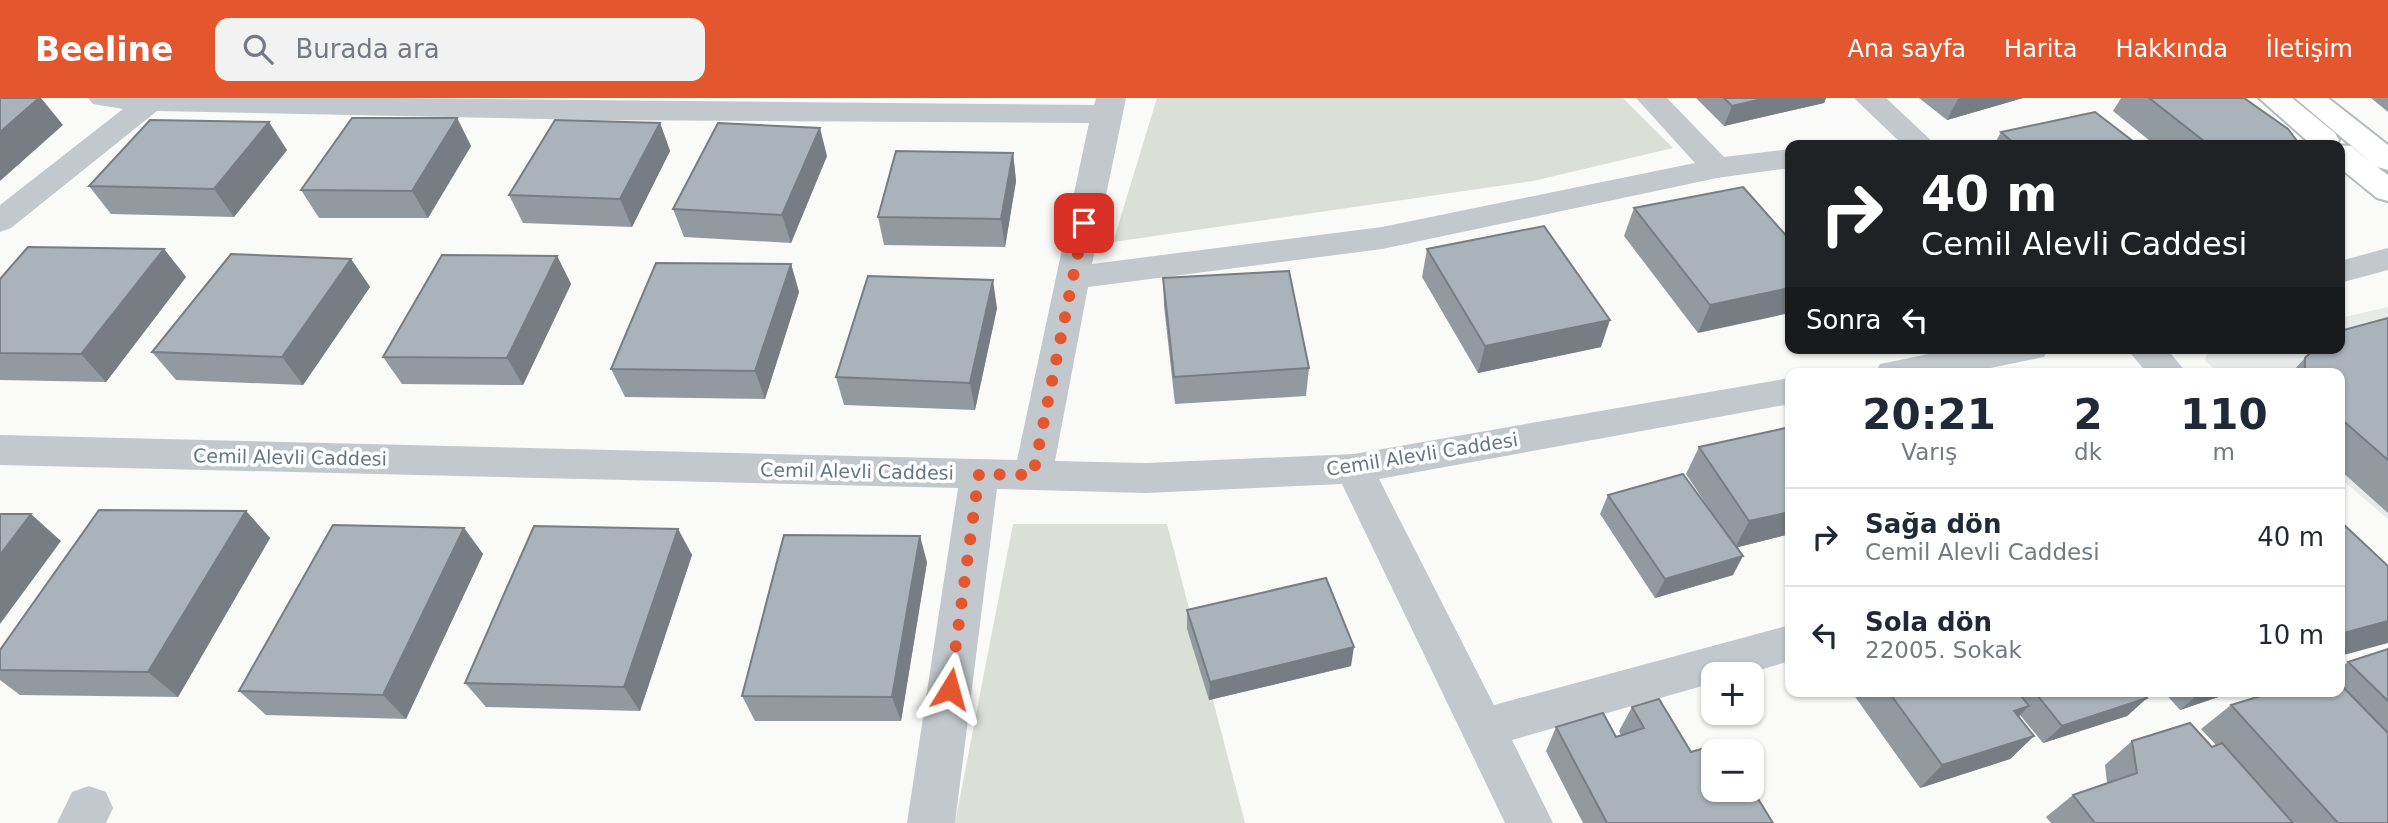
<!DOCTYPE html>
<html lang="tr">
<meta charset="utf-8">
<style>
body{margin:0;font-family:"DejaVu Sans",sans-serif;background:#f2f2f3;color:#1f2937;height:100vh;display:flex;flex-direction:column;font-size:26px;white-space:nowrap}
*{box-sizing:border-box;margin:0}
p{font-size:23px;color:#747a83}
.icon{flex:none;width:38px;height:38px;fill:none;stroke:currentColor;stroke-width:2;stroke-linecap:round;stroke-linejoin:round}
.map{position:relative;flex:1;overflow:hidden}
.sheet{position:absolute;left:1785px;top:270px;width:560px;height:329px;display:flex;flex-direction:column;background:#fff;border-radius:14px;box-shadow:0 2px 5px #0004}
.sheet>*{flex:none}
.top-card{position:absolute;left:1785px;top:42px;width:560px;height:214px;border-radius:14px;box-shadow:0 2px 5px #0004;background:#202124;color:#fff;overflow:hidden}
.controls{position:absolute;left:1701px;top:564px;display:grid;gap:14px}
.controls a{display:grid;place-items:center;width:63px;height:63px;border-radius:14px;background:#fff;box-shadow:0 2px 5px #0004;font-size:35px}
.pin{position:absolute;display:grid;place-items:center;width:60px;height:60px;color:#fff;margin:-30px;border-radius:14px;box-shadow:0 4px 10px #0006}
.me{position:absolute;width:77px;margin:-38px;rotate:8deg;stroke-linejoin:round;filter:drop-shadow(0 0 5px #0008)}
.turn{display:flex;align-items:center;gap:24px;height:147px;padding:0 21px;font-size:32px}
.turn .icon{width:91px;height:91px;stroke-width:2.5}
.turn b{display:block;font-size:49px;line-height:60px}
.then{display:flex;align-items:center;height:66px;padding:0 21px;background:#0003;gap:14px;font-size:26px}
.eta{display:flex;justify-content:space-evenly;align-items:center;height:119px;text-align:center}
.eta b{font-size:42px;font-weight:600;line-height:49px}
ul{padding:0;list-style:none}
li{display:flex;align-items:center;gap:21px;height:98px;padding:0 21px;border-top:2px solid #e0e1e3}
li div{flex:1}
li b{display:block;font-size:26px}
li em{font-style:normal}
header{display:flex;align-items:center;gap:42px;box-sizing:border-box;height:98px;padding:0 35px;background:#e4572e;color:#fff}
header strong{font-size:33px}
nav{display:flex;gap:38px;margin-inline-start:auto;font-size:24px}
.search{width:490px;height:63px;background:#f2f2f3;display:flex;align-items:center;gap:18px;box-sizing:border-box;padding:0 24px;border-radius:14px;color:#747a83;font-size:26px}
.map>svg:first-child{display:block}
.built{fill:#e8e9e9}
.green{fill:#dadfd7}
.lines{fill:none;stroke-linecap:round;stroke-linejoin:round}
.major-casing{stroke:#b5babe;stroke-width:4}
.minor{fill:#c3c8cc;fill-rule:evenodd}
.major{fill:#fff;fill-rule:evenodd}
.wall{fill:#929a9f}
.shaded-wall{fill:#777d82}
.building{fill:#aab3b9;stroke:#777d82;stroke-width:2}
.route{stroke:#e4572e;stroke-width:12;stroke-dasharray:0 21.6}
.labels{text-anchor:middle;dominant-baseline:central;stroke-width:7;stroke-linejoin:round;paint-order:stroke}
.street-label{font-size:19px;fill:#657683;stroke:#fff}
</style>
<header>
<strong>Beeline</strong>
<div class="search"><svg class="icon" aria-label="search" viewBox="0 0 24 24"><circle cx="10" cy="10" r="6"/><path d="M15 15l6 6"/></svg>Burada ara</div>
<nav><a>Ana sayfa</a><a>Harita</a><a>Hakkında</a><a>İletişim</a></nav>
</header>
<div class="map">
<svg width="2388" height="725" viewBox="0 0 2388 725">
<rect width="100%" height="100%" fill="#fafaf8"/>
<polygon class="built" points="2388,209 2388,421 2340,380 2340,275 2219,275 2205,263 2208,250 2340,250 2340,220"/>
<g class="green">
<polygon points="1157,0 1623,0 1673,50 1533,83 1113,144"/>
<polygon points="1013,426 1167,426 1245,725 955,725"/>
</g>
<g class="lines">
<defs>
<polygon id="major" points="2259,0 2292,0 2335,35 2339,42 2336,47 2351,48 2373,66 2295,0 2328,0 2388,47 2388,72 2377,69 2388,77 2388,103 2377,100 2340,70 2340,47 2312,47"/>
</defs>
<use href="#major" class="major-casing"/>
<g class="minor">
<polygon points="88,0 391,0 1094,7 1096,0 1126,0 1092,166 1382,129 1695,65 1636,0 1667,0 1724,59 1790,51 1790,70 1717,80 1382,151 1088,189 1055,363 1146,365 1354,356 1790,280 1790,306 1379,381 1494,607 1790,527 1790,563 1746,576 1713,576 1713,585 1512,642 1553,725 1505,725 1342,386 1146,395 997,391 955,725 907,725 958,390 0,367 0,337 1017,362 1089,25 594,22 157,13 11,130 0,134 0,107 123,11 93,6"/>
<polygon points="1854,0 1886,0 1936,47 1903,47"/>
<polygon points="2388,150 2388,172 2340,185 2340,163"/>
<polygon points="1958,250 2049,250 2044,259 1966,275 1875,275 1880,266"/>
<polygon points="2126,250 2166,250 2187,275 2147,275"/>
<polygon points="89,688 106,694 113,710 106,725 57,725 72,694"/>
</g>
<use href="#major" class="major"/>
</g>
<g class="wall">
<polygon points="1696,0 1826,0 1824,5 1724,28"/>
<polygon points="1919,0 2023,0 1947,22"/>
<polygon points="2121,0 2244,0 2300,47 2155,47 2113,13"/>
<polygon points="2371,0 2388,0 2388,14"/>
<polygon points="457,20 471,48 428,120 319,120 301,92"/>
<polygon points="660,25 670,53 632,129 523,125 509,97"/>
<polygon points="2001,34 2138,47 1994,47"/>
<polygon points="287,52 234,119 111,116 89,88"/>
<polygon points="1013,55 1016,83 1005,149 884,147 878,119"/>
<polygon points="827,58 791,145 684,139 673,111"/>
<polygon points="1634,110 1790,142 1698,235 1624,138"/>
<polygon points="164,151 186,179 106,284 0,282 0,181"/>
<polygon points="1427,151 1601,249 1478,275 1422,179"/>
<polygon points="557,158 571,186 523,287 402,286 383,259"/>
<polygon points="351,161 370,189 303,287 176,282 152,254"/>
<polygon points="791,166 799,194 765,301 625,299 611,271"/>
<polygon points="1163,180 1309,270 1306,298 1175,306 1164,208"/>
<polygon points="997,210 975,312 844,307 836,279"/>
<polygon points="2388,220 2388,415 2340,372 2340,275 2291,275 2305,260"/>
<polygon points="1790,329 1790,436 1737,449 1733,477 1655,500 1600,416 1608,397 1712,415 1686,376 1699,349"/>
<polygon points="246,413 270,440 178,599 20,597 0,582 0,552"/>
<polygon points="464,430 483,456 406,621 266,617 239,593"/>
<polygon points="678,431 692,457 640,613 486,609 465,585"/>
<polygon points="927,464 901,623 755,623 742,598"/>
<polygon points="1187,512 1351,568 1209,602 1187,531"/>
<polygon points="2388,551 2388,725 2051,725 2046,719 2073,697 2107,685 2105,667 2132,643 2212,649 2216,647 2201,631 2231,607 2340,593 2340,570 2348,564"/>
<polygon points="1851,593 2141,593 2147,600 2127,618 2043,645 2020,617 2019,619 2034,638 2010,661 1920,690"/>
<polygon points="2163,593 2236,593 2180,612"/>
<polygon points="1632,609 1691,654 1773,725 1583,725 1546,653 1556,629 1616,639 1621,637 1619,633"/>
</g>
<g class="shaded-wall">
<polygon points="39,0 41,0 63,27 0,83 0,34"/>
<polygon points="1766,0 1826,0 1824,5 1724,28 1732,8"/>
<polygon points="1961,0 2023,0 1947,22 1958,1"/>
<polygon points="457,20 471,48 428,120 412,93"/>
<polygon points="269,24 287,52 234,119 214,91"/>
<polygon points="660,25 670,53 632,129 620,101"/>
<polygon points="820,30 827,58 791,145 782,117"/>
<polygon points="1013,55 1016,83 1005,149 1001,121"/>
<polygon points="164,151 186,179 106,284 81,256"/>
<polygon points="557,158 571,186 523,287 507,260"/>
<polygon points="351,161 370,189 303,287 282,259"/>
<polygon points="791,166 799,194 765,301 755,273"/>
<polygon points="993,182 997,210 975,312 970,285"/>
<polygon points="1790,190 1790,215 1698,235 1710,207"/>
<polygon points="1610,222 1601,249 1478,275 1485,248"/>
<polygon points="246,413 270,440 178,599 148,574"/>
<polygon points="1790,414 1790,436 1735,450 1749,423"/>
<polygon points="31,416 61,443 0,526 0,457"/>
<polygon points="464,430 483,456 406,621 383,597"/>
<polygon points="678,431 692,457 640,613 624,589"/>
<polygon points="920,438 927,464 901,623 892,599"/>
<polygon points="1743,458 1733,477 1655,500 1665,481"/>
<polygon points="2388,523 2388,545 2340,558 2340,536"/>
<polygon points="1354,549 1351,568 1209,602 1210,584"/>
<polygon points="2202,593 2236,593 2180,612"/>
<polygon points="2147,600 2127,618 2043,645 2062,628"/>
<polygon points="2029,608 2005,632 2014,613"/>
<polygon points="2034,638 2010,661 1920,690 1942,667"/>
</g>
<g class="building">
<polygon points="0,0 39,0 0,34"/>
<polygon points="1724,0 1766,0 1732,8"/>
<polygon points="2149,0 2244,0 2288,31 2300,47 2209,47"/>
<polygon points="2095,14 2138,47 2016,47 2001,34"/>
<polygon points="352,20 457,20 412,93 301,92"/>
<polygon points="150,22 269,24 214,91 89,88"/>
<polygon points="555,22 660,25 620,101 509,97"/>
<polygon points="718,25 820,30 782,117 673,111"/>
<polygon points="896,53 1013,55 1001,121 878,119"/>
<polygon points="1743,89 1790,142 1790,190 1710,207 1634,110"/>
<polygon points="1544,128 1610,222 1485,248 1427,151"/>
<polygon points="28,149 164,151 81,256 0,255 0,181"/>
<polygon points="231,156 351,161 282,259 152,254"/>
<polygon points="442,157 557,158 507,260 383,259"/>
<polygon points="656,165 791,166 755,273 611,271"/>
<polygon points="1289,173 1309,270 1174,279 1163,180"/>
<polygon points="868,178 993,182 970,285 836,279"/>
<polygon points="2388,220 2388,362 2340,320 2340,275 2305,275 2305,260 2315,250 2340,250 2340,233"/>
<polygon points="2122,272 2125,275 2111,275"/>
<polygon points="1790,329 1790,414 1749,423 1699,349"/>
<polygon points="1683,376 1743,458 1665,481 1608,397"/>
<polygon points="99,412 246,413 148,574 0,572 0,552"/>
<polygon points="0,416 31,416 0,457"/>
<polygon points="2340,423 2388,468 2388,523 2340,536"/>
<polygon points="333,427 464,430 383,597 239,593"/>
<polygon points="534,428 678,431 624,589 465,585"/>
<polygon points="784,437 920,438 892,599 742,598"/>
<polygon points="1326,480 1354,549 1210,584 1187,512"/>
<polygon points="2388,551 2388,603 2348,564"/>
<polygon points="2340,586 2388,635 2388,725 2338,725 2231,607 2277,593 2340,593"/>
<polygon points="1888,593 2017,593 2029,608 2014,613 2034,638 1942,667"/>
<polygon points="2034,593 2141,593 2147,600 2062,628"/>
<polygon points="1659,601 1691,654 1722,645 1727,653 1713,653 1713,691 1752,691 1773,725 1607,725 1556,629 1603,615 1616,639 1644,630 1632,609"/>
<polygon points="2190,625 2212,649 2222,645 2293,725 2095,725 2073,697 2137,675 2132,643"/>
</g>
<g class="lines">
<polyline class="route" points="950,591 979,376 1033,377 1084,125"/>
</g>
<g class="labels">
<g class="street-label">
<text transform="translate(1422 356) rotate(-9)">Cemil Alevli Caddesi</text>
<text transform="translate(290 359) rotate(1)">Cemil Alevli Caddesi</text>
<text transform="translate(857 373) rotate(1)">Cemil Alevli Caddesi</text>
</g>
</g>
</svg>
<div class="controls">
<a>+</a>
<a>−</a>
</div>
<div class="pin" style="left:1084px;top:125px;background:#d93025"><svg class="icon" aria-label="arrive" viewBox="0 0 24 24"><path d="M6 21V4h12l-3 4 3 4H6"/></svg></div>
<svg class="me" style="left:950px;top:591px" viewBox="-20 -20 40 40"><path d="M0-17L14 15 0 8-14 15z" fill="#e4572e" stroke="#fff" stroke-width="4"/></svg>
<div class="top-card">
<div class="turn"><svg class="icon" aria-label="right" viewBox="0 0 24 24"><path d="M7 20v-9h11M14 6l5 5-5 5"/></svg><div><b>40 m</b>Cemil Alevli Caddesi</div></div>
<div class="then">Sonra<svg class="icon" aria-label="left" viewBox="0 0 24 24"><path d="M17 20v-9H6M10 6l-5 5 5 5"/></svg></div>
</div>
<section class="sheet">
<div class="eta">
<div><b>20:21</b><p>Varış</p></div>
<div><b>2</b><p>dk</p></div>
<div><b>110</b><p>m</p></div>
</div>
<ul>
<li><svg class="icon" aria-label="right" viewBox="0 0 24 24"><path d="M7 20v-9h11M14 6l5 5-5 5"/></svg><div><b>Sağa dön</b><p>Cemil Alevli Caddesi</p></div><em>40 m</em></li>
<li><svg class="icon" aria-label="left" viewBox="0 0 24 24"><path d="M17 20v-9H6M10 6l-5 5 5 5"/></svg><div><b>Sola dön</b><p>22005. Sokak</p></div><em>10 m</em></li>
</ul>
</section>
</div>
